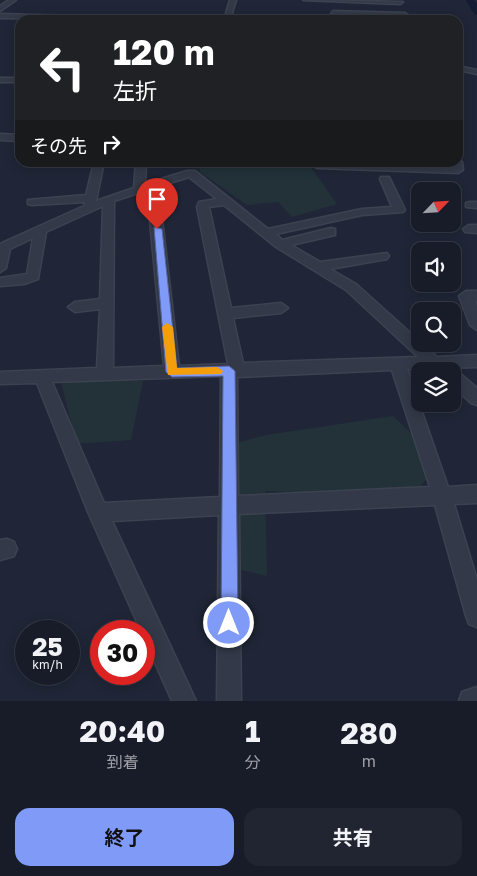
<!DOCTYPE html>
<html lang="ja">
<meta charset="utf-8">
<style>
body{margin:0;font-family:"Golos Text","Noto Sans JP",sans-serif;background:#212531;color:#f1f3f6;height:100vh;display:flex;flex-direction:column;font-size:19px;white-space:nowrap}
*{box-sizing:border-box;margin:0}
p{font-size:16px;color:#9fa1a8}
.icon{flex:none;width:28px;height:28px;fill:none;stroke:currentColor;stroke-width:2;stroke-linecap:round;stroke-linejoin:round}
.map{position:relative;height:701px;overflow:hidden}
.drawer{display:flex;flex-direction:column;background:#181c29;flex:1}
.drawer>*{flex:none}
.guide{position:absolute;left:15px;top:15px;width:448px;height:152px;border-radius:15px;box-shadow:0 2px 12px #0003,0 0 0 1px #363a46;background:#202124;color:#fff;overflow:hidden}
.needle{width:32px;rotate:65deg}
.controls{position:absolute;left:411px;top:182px;display:grid;gap:10px}
.controls a{display:grid;place-items:center;width:50px;height:50px;border-radius:10px;background:#181c29;box-shadow:0 2px 12px #0003,0 0 0 1px #363a46;font-size:25px}
.speed{position:absolute;left:15px;top:620px;display:flex;gap:10px;font-size:25px;font-weight:700;text-align:center}
.speed>*{display:grid;place-content:center;width:65px;height:65px;border-radius:50%;background:#181c29;box-shadow:0 2px 12px #0003,0 0 0 1px #363a46;line-height:1}
.speed small{font-size:12px;font-weight:400}
.speed .limit{border:8px solid #d22;background:#fff;color:#111}
.pin{position:absolute;display:grid;place-items:center;width:42px;height:42px;color:#fff;margin:-51px -21px;border-radius:50% 50% 50% 0;rotate:-45deg;box-shadow:0 0 5px #0007}
.pin .icon{rotate:45deg}
.me{position:absolute;width:55px;margin:-28px;rotate:0deg;stroke-linejoin:round;filter:drop-shadow(0 0 4px #0008)}
.turn{display:flex;align-items:center;gap:18px;height:105px;padding:0 15px;font-size:22px}
.turn .icon{width:65px;height:65px;stroke-width:2.5}
.turn b{display:block;font-size:35px;line-height:42px}
.then{display:flex;align-items:center;height:48px;padding:0 15px;background:#0003;gap:10px;font-size:19px}
.eta{display:flex;justify-content:space-evenly;align-items:center;height:85px;text-align:center}
.eta b{font-size:30px;font-weight:700;line-height:35px}
.primary-button{display:flex;gap:10px;margin-top:auto;padding:10px 15px}
.primary-button a{flex:1;height:58px;border-radius:15px;background:#809af8;color:#111;font-size:20px;font-weight:700;line-height:58px;text-align:center}
.primary-button a+a{background:#212531;color:#f1f3f6}
.map>svg:first-child{display:block}
.green{fill:#223238}
.lines{fill:none;stroke-linecap:round;stroke-linejoin:round}
.river{fill:#141c34;fill-rule:evenodd}
.minor-casing{stroke:#3d4251;stroke-width:3}
.minor{fill:#333948;fill-rule:evenodd}
.route{fill:#809af8;stroke:#5364a1}
.slow{fill:#f59e0b}
</style>
<div class="map">
<svg width="477" height="701" viewBox="0 0 477 701">
<rect width="100%" height="100%" fill="#202637"/>
<g class="green">
<polygon points="258,163 310,166 337,204 292,217 278,202 247,205 200,172 199,163"/>
<polygon points="60,379 143,381 131,440 77,444"/>
<polygon points="393,416 414,436 427,478 420,486 344,494 265,491 267,576 237,569 237,443 266,435"/>
</g>
<g class="lines">
<polygon class="river" points="466,0 474,0 477,4 477,15 474,14"/>
<defs>
<g id="minor">
<polygon points="9,0 16,0 0,11 0,6"/>
<polygon points="230,0 236,0 230,20 224,20"/>
<polygon points="303,0 403,2 400,4"/>
<polygon points="333,11 405,13 408,15 405,17 331,14"/>
<polygon points="0,14 139,18 142,20 0,18"/>
<polygon points="458,66 477,70 477,74 458,70"/>
<rect x="0" y="78" width="20" height="4"/>
<polygon points="0,134 20,135 20,141 0,140"/>
<polygon points="458,159 462,162 463,170 458,173 317,168 307,162 453,167 452,162 458,162"/>
<path d="M94 162H104L96 201 134 188 136 162H146L145 184 187 171H195L268 229 362 209 392 207 380 179 381 177H389L405 210 403 212 362 215 276 234 282 240 331 228 335 229V235L291 245 320 262 387 253 389 256 387 259 330 269 356 284 437 357 477 355V367L407 369 448 487 477 485V503L454 504 477 580V627L469 624 466 616 435 505 239 514 241 701H217L219 515 112 521 196 701H172L144 638V631H141L88 512 37 383 0 384V372L97 368 100 309 75 312 68 307 75 302 100 299 103 206 46 232 38 279 24 284 0 286V278L27 274 33 238 10 249 6 268 0 272V244L84 206 85 202 32 205 28 204V200L86 195ZM189 177 217 199 199 202 197 207 228 364 179 366 159 193 157 187ZM147 190 164 366 113 368 114 201ZM224 205 276 247 346 290 418 357 243 363 233 318 281 313 288 308 281 303 231 308 209 207ZM392 370 430 487 238 496 237 377ZM221 376 220 497 104 503 52 382Z"/>
<polygon points="470,202 477,202 477,208 466,207 466,203"/>
<polygon points="469,225 477,225 477,233 465,232 463,229"/>
<polygon points="466,291 477,291 477,301 475,301 477,307 477,330 470,325 459,296"/>
<polygon points="452,370 458,372 477,388 477,405 471,403 452,386 452,371 448,371"/>
<polygon points="7,539 14,542 17,549 14,556 0,560 0,540"/>
<polygon points="477,687 477,701 459,701 462,692"/>
</g>
</defs>
<use href="#minor" class="minor-casing"/>
<use href="#minor" class="minor"/>
</g>
<polygon class="route" points="154,227 162,229 177,368 229,366 235,371 238,623 235,629 229,631 223,629 221,623 223,376 172,377 166,372"/>
<polygon class="slow" points="167,323 173,327 177,368 217,367 223,371 221,374 168,375 162,327"/>
</svg>
<div class="controls">
<a><svg class="needle" viewBox="-14 -14 28 28"><path d="M0-13l5 13h-10z" fill="#e53935"/><path d="M0 13l5-13h-10z" fill="#9fa1a8"/></svg></a>
<a><svg class="icon" aria-label="sound" viewBox="0 0 24 24"><path d="M4 9h4l5-4v14l-5-4H4zM17 9q2 3 0 6"/></svg></a>
<a><svg class="icon" aria-label="search" viewBox="0 0 24 24"><circle cx="10" cy="10" r="6"/><path d="M15 15l6 6"/></svg></a>
<a><svg class="icon" aria-label="layers" viewBox="0 0 24 24"><path d="M12 4l9 5-9 5-9-5zM3 14l9 5 9-5"/></svg></a>
</div>
<div class="speed"><div>25<small>km/h</small></div><div class="limit">30</div></div>
<div class="pin" style="left:157px;top:229px;background:#d93025"><svg class="icon" aria-label="arrive" viewBox="0 0 24 24"><path d="M6 21V4h12l-3 4 3 4H6"/></svg></div>
<svg class="me" style="left:229px;top:623px" viewBox="-20 -20 40 40"><circle r="17" fill="#809af8" stroke="#fff" stroke-width="3"/><path d="M0-11L8 9 0 5-8 9z" fill="#fff"/></svg>
<div class="guide">
<div class="turn"><svg class="icon" aria-label="left" viewBox="0 0 24 24"><path d="M17 20v-9H6M10 6l-5 5 5 5"/></svg><div><b>120 m</b>左折</div></div>
<div class="then">その先<svg class="icon" aria-label="right" viewBox="0 0 24 24"><path d="M7 20v-9h11M14 6l5 5-5 5"/></svg></div>
</div>
</div>
<section class="drawer">
<div class="eta">
<div><b>20:40</b><p>到着</p></div>
<div><b>1</b><p>分</p></div>
<div><b>280</b><p>m</p></div>
</div>
<div class="primary-button"><a>終了</a><a>共有</a></div>
</section>
